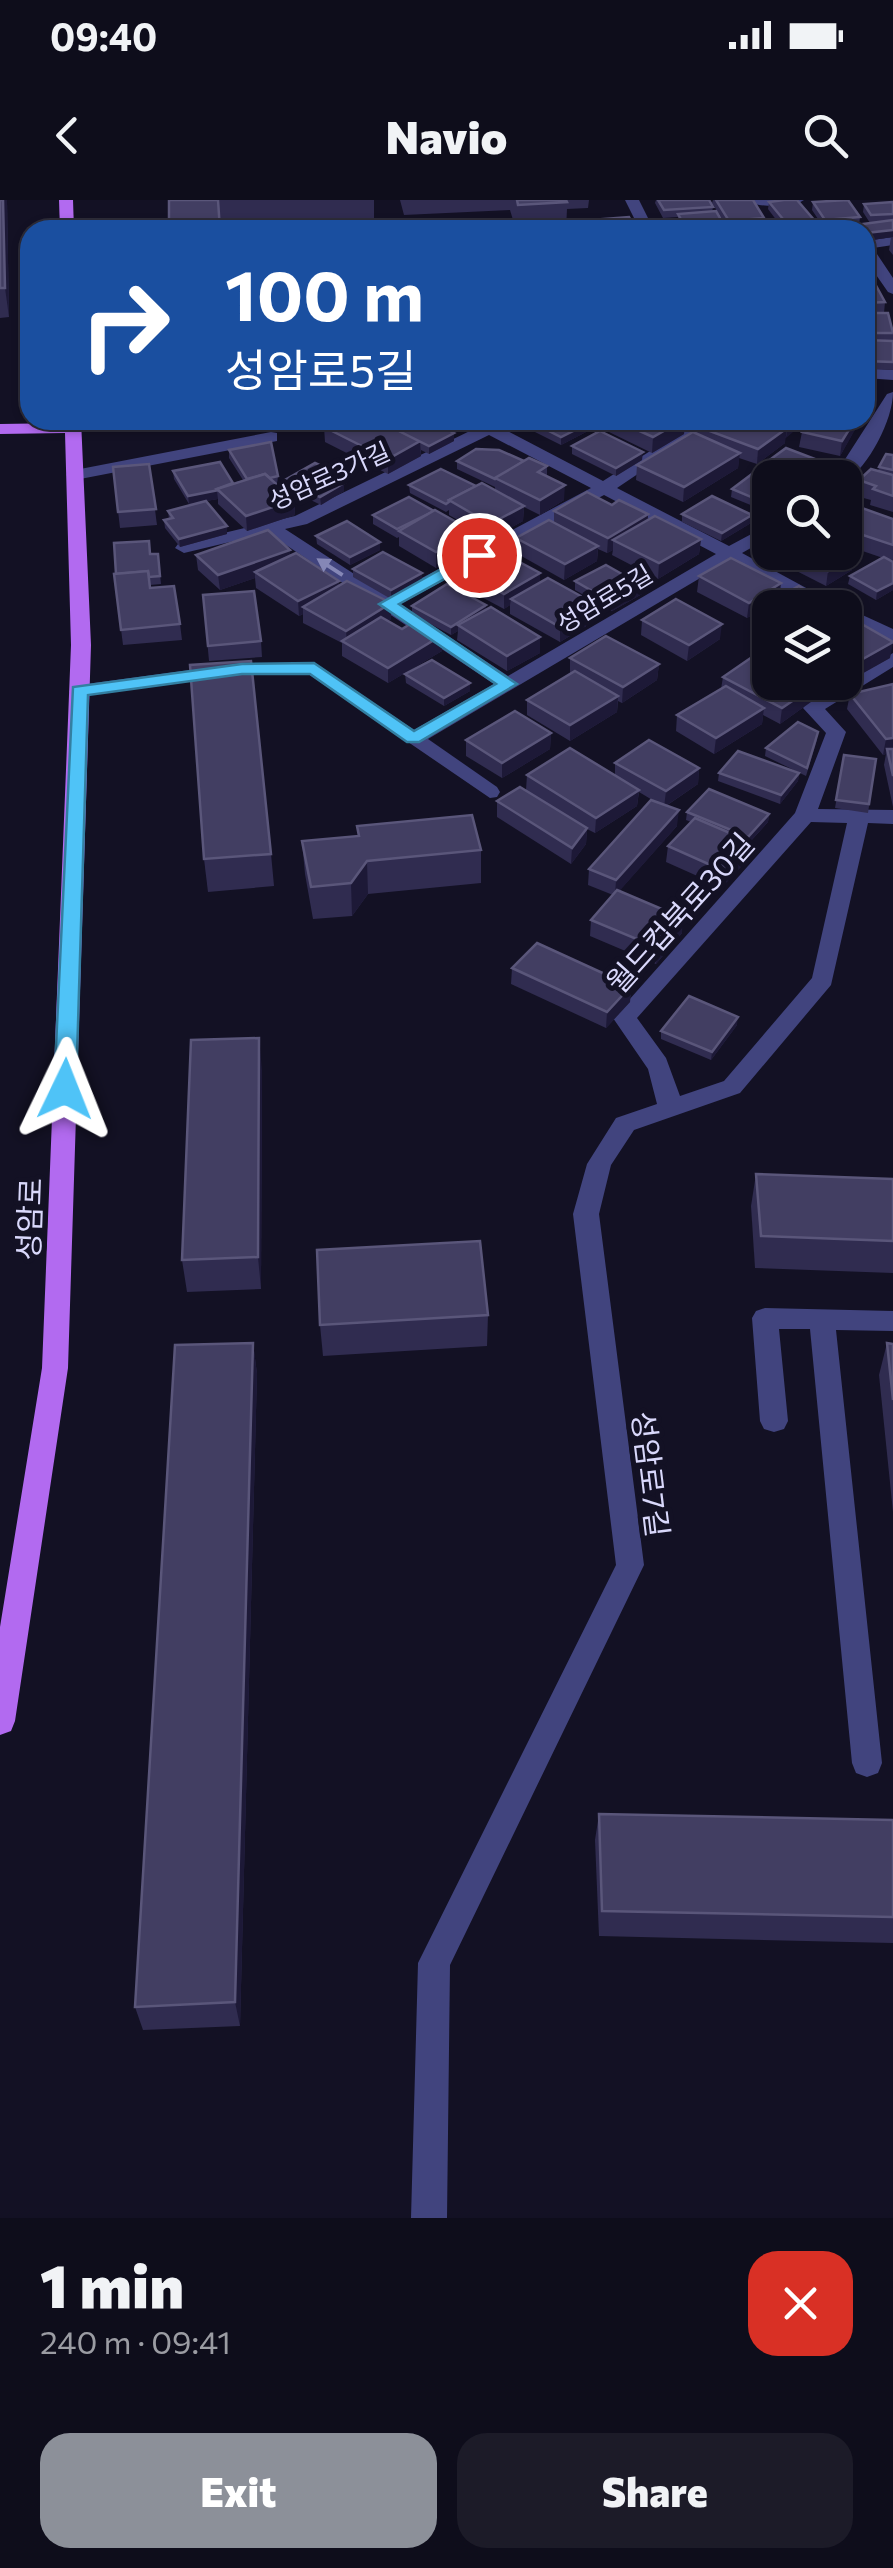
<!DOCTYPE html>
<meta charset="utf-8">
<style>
body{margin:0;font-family:Commissioner,"Noto Sans KR",sans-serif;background:#1c1b28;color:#f1f3f6;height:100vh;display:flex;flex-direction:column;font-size:38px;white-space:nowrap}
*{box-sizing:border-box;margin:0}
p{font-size:32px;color:#9b9ca3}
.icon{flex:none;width:55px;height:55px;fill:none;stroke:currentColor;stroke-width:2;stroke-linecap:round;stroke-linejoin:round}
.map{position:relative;height:2018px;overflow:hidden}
.drawer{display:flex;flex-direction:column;background:#0e0d1b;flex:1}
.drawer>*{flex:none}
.top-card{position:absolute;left:20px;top:20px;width:855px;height:210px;border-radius:30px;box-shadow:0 2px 8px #0004,0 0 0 2px #2e2d3a;background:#1a4fa0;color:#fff;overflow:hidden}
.fabs{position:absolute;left:752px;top:260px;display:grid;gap:20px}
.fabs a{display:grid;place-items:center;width:110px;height:110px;border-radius:20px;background:#0e0d1b;box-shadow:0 2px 8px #0004,0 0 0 2px #2e2d3a;font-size:50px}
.pin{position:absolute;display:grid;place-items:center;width:85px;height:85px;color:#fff;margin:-42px;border:5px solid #fff;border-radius:50%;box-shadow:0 2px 10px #0007}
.me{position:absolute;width:110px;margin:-55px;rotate:2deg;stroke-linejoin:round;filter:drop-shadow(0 0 8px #0008)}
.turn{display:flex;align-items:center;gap:35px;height:210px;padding:0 40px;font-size:45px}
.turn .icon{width:130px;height:130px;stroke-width:2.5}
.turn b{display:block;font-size:70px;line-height:85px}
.round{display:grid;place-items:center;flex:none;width:105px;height:105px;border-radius:30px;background:#1c1b28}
.summary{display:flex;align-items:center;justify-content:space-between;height:170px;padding:0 40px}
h1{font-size:60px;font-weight:800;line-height:75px}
.cta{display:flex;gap:20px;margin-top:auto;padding:20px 40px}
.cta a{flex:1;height:115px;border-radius:30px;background:#8c9099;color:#fff;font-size:40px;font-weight:800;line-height:115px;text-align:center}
.cta a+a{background:#1c1b28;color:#f1f3f6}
.status{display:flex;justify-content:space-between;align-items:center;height:70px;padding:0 50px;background:#0e0d1b;direction:ltr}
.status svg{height:28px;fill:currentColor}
header{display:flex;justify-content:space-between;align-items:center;height:130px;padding:0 40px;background:#0e0d1b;font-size:45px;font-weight:800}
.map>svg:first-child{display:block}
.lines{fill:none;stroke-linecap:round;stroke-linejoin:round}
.minor{fill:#41447e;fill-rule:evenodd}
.major{fill:#b26af0;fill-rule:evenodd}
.wall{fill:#302c50}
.shaded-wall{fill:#1d1937}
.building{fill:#423e62;stroke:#5a567a;stroke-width:2.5}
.oneway{fill:#8587b6}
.route{fill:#4fc3f7;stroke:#337fa1;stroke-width:2.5}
.labels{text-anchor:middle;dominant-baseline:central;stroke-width:10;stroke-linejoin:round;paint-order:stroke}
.far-street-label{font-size:25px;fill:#d9d8fb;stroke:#131124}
.street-label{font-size:30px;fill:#d9d8fb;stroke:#131124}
</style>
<div class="status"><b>09:40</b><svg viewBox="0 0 49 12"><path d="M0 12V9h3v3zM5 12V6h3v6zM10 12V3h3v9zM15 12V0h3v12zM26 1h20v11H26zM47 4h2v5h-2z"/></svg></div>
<header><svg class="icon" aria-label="back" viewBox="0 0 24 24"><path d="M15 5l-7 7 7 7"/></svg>Navio<svg class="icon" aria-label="search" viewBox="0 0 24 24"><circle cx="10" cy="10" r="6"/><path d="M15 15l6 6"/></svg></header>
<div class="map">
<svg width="893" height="2018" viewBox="0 0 893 2018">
<rect width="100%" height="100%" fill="#131124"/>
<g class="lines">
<g class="minor">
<polygon points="625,0 639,0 654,30 640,30"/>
<path d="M744 0H804C791 8 757 8 744 0Z"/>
<polygon points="893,37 893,45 873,48 893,78 893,94 888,92 865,59 865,41"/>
<polygon points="865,168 893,170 893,180 865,178"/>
<path d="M893 192C893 220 869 266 845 282V278H833L887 194Z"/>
<path d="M465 220H504L506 224 502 228 603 281 699 220H718L617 288 729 346 770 324V337L742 353 843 408H819L729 361 428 539 497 587 500 592 497 597 490 598 310 475H242L72 495 69 491 79 485 242 463H314L414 530 494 484 268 333 184 353 175 348 178 344 295 316 476 228ZM489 235 591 288 388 396 285 329 307 324ZM604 295 716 354 508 476 400 404Z"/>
<polygon points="271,232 277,233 277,241 75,280 66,275 75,270"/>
<polygon points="845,407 893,429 893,442 845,420"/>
<path d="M893 453V467L825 509 846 532 818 609 893 610V624L868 623 831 785 740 893 634 930 611 965 599 1014 644 1365 450 1765 447 2018H411L418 1763 616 1365 573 1014 587 964 616 918 657 904 648 869 613 818 795 613 826 533 803 508 806 504ZM811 622 847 623 812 778 724 881 680 896 666 858 637 818Z"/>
<polygon points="765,1108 893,1111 893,1131 836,1130 882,1563 878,1573 867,1577 856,1573 852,1563 810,1129 779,1129 788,1221 784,1229 774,1232 764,1229 760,1221 752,1118 756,1111"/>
</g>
<g class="major">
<polygon points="59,0 73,0 74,30 60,30"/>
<polygon points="65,220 81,220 91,445 68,1168 15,1521 11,1531 0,1535 0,1427 42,1168 71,445 65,233 0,234 0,224 65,223"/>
</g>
</g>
<g class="wall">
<polygon points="0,0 7,0 9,117 0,118"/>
<polygon points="169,0 374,0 374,21 221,27"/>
<polygon points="400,0 589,0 588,8 567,9 566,30 516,30 510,10 404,15"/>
<polygon points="656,0 709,0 713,7 712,12 727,30 780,25 768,9 769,2 814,28 799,30 682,30 677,22 678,17 663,18 655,3"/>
<polygon points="713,0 753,0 764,18 763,25 728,28 712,3"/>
<polygon points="813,2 860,17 859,25 870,23 863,12 864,4 893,2 893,55 889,50 891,37 865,41 865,30 855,25 824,28 812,10"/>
<polygon points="865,81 885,102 884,113 893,133 893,170 865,169"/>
<polygon points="286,220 307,220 304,229 295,231"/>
<polygon points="327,220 428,220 454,241 429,254 421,250 421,256 388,274 325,242 324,227"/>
<polygon points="527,220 589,223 588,231 561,245 527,228"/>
<polygon points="604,220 695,220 690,224 685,222 684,234 652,253 609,232 610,222"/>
<polygon points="733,220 807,220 785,238 785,243 757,264 739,258 738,268 683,302 636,280 637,265 695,233 696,226 740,223"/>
<polygon points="809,220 860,220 840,256 799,247 802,232"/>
<polygon points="572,246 642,260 616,276 572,254"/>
<polygon points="229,250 278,276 277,285 294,300 295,315 247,331 218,304 218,299 206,301 227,326 227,334 180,347 165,328 164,320 169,319 168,311 202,302 189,304 174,279 173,271 233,283 243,280 229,258"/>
<polygon points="893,255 893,312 870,305 871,300 856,296 859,280 878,271 879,267"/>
<polygon points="457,261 524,261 547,266 547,276 564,300 540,315 524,307 523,321 490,339 449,315 449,310 446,312 410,293 409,285 476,286 495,290 495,287 457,269"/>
<polygon points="149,264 157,325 120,328 113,267"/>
<polygon points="764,264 830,273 824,278 776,278 763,272"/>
<polygon points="333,278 344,283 344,291 321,305 286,288 285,280"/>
<polygon points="770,281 770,313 731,297 732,289"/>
<polygon points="845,302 893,319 893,360 888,359 893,362 893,390 876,400 848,384 850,376 883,358 845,345"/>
<polygon points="612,305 648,314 648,320 701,339 699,354 658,379 612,355 613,350 607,353 598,349 597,361 564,380 516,353 516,338 554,322 554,311"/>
<polygon points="434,311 474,332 474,347 436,368 399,346 399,337 397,338 373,324 373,315"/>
<polygon points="682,314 752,315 751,323 721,341 682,322"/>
<polygon points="316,336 380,342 380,350 350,365 317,344"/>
<polygon points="775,352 845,352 854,354 852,370 826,386 775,360"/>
<polygon points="150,354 158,354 161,384 150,385 150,388 180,424 182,440 123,445 114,374"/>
<polygon points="196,355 290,356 391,419 388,421 402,429 442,435 442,451 388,483 342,456 342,443 303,423 303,414 299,416 256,388 255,378 220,390 198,370"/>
<polygon points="353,369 422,373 422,381 391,399 353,377"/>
<polygon points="459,369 540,373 540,382 596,420 560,442 510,414 510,405 504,409 459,385"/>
<polygon points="699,376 770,408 770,430 758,422 759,411 747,418 697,392"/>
<polygon points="575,381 643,386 642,394 612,411 575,390"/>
<polygon points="203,395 261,441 262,457 209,461"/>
<polygon points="412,406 486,410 540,437 540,453 507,471 457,440 458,431 451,435 412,414"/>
<polygon points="845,416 890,458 849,481 845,478"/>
<polygon points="642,420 720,439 687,461 641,435"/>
<polygon points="570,458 659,464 657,480 622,503 618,501 617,512 570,541 527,515 527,500 570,474"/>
<polygon points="405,474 470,491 444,506 406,483"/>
<polygon points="723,477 815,499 780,524 763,515 762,524 714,554 676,531 677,515 721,489"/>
<polygon points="893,484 893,607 884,565 886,554 883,555 847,509 850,494"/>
<polygon points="551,533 550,549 502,578 466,556 466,540"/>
<polygon points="817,540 806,576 765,556 766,548"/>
<polygon points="844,555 876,559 868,613 835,608"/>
<polygon points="615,563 699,568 698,584 666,606 677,626 619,691 682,733 656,764 590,736 591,720 613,695 588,685 589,669 654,601 639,592 637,606 595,633 587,629 586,644 571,664 497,617 497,601 526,590 527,575 615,575"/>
<polygon points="719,573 799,573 798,581 780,604 718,581"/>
<polygon points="687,612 769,614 768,622 750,642 749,658 722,687 666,662 668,646 691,622 686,620"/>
<polygon points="357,626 481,650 481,683 368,694 352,716 313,719 305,674 302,641 358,636"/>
<polygon points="271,654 274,686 208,692 204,659"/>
<polygon points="512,768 631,786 630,802 606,828 511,784"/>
<polygon points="737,825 711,860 661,839 661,831"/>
<polygon points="262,870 261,1089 187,1092 182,1060"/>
<polygon points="756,974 893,979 893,1073 755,1068 751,1006"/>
<polygon points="488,1115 487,1146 323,1156 320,1125"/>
<polygon points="253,1143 257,1174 240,1826 143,1830 135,1807"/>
<polygon points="887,1143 893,1144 893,1312 879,1175"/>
<polygon points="599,1614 893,1620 893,1743 599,1736 595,1640"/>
</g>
<g class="shaded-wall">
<polygon points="3,0 7,0 9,117 5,88"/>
<polygon points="815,21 814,28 786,30 787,24"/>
<polygon points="893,30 893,37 865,41 865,33"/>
<polygon points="129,220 158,220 130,226"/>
<polygon points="304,220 307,220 304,229 295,231 295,223"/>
<polygon points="683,220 685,220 684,234 652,253 653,237"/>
<polygon points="792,220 807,220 786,238 788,223"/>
<polygon points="855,220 860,220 859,223 840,256 842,241"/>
<polygon points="589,223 588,231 561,245 561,237"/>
<polygon points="787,228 785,243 757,264 758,249"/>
<polygon points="454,233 454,241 429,254 429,246"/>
<polygon points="420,241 421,256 388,274 388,259"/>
<polygon points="643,252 642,260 616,276 616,268"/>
<polygon points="740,253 738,268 683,302 684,287"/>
<polygon points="831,265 830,273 824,278 814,278"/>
<polygon points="344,283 344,291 321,305 320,297"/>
<polygon points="565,285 564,300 540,315 540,300"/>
<polygon points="217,291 218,299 189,304 188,296"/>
<polygon points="294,300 295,315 247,331 246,316"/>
<polygon points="524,306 523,321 490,339 490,324"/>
<polygon points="648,314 647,329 613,340 613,350 607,353 608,338"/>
<polygon points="752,315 751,323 721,341 722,333"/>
<polygon points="227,326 227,334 180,347 179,339"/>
<polygon points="474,332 474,347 436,368 436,352"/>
<polygon points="701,339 699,354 658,379 659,363"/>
<polygon points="380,342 380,350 350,365 350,357"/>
<polygon points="598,346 597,361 564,380 565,364"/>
<polygon points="290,350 291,365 255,372 255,378 220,390 218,375"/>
<polygon points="854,354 852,370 826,386 828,371"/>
<polygon points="422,373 422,381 391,399 391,390"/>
<polygon points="540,373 540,388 511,399 510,405 504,409 504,394"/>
<polygon points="339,381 340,397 303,407 303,414 299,416 298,401"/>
<polygon points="781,383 779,399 760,407 759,411 747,418 749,403"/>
<polygon points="893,383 893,390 876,400 877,391"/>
<polygon points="643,386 642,394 612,411 613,403"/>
<polygon points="391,403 391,419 349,445 347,444 346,431"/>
<polygon points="486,405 486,413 458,425 458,431 451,435 451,427"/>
<polygon points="597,405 596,420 560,442 560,427"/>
<polygon points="722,424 720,439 687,461 689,445"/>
<polygon points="442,435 442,451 388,483 388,468"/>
<polygon points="540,437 540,453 507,471 507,456"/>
<polygon points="893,443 890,458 849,481 852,465"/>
<polygon points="659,464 657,480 622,503 623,487"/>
<polygon points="470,483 470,491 444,506 444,498"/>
<polygon points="817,484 815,499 780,524 782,508"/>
<polygon points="618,496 617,512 570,541 570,525"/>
<polygon points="764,508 762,524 714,554 716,538"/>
<polygon points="551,533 550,549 502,578 502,563"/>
<polygon points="893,538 893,553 887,549 886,554 883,555 886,539"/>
<polygon points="699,568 698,584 664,607 666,591"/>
<polygon points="799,573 798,581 780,604 781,595"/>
<polygon points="639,590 637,606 595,633 596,618"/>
<polygon points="679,610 677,626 615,696 616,680"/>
<polygon points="769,614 768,622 747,645 748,637"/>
<polygon points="587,628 586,644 571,664 572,648"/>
<polygon points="751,642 749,658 722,687 724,671"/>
<polygon points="367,661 368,694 352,716 351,683"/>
<polygon points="683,718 682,733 656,764 658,748"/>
<polygon points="631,786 630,802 606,828 607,812"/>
<polygon points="738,817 737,825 711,860 712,852"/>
<polygon points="259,838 262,870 261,1089 258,1057"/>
<polygon points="253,1143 257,1174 240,1826 235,1802"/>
</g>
<g class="building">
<polygon points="0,0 3,0 5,88 0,88"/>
<polygon points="169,0 218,0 220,30 169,30"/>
<polygon points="517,0 566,0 567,2 518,5"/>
<polygon points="658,0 709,0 713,7 664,10"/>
<polygon points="716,0 753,0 764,18 729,21"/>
<polygon points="784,0 797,0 815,21 787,24 769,2"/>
<polygon points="848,0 860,17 825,20 813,2"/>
<polygon points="893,2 893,14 871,15 864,4"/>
<polygon points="716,11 727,30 687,30 678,14"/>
<polygon points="629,17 636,30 593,30 589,20"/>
<polygon points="893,20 893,30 865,33 865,30 818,30"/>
<polygon points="788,25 788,30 721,30"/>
<polygon points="873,80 885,102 865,103 865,81"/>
<polygon points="865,113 888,113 893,133 865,133"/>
<polygon points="865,140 893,141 893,162 865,161"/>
<polygon points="327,220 377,220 420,241 388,259 324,227"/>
<polygon points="383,220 402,220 391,225"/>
<polygon points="408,220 428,220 454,233 429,246 393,228"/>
<polygon points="527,220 583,220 589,223 561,237"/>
<polygon points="615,220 683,220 653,237"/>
<polygon points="704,220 730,220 739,223 744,220 765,220 787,228 758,249 696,226"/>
<polygon points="809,220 855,220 842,241 802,232"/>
<polygon points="600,231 643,252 616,268 572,246"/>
<polygon points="693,232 740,253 684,287 637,265"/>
<polygon points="271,242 278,276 270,278 265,274 247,279 229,250"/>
<polygon points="786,248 831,265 814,278 797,278 764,264"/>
<polygon points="476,249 499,250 524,261 495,279 457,261"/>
<polygon points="886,254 893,255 893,270 879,267"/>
<polygon points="529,258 547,266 538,272 565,285 540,300 495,278"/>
<polygon points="220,262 233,283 217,289 219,290 188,296 173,271"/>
<polygon points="315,263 333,271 327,275 344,283 320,297 285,280"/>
<polygon points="149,264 156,309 118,312 113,267"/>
<polygon points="441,269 476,286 449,300 450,301 446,304 409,285"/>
<polygon points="871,269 893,275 893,296 873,289 876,286 859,280"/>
<polygon points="265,274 294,300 246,316 217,289"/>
<polygon points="752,274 770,281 770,305 732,289"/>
<polygon points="482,283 524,306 490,324 449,300"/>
<polygon points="587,292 612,305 619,300 648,314 608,338 554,311"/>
<polygon points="712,296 752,315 722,333 682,314"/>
<polygon points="409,297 434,311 397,329 373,315"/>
<polygon points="206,301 227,326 179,339 164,320 173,318 168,311"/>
<polygon points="845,302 893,319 893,345 845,329"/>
<polygon points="435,310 474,332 436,352 399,331"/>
<polygon points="655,316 701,339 659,363 613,340"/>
<polygon points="549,320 598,346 565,364 516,338"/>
<polygon points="347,321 380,342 350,357 316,336"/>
<polygon points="268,330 290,350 218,375 196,355"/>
<polygon points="149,341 150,354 158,354 160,376 149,377 148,371 116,374 114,343"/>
<polygon points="495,349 540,373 504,394 459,369"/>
<polygon points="845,350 854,354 828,371 792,352 845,352"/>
<polygon points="383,352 422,373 391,390 353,369"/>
<polygon points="296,353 339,381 298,401 255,372"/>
<polygon points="884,357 893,362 893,383 877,391 850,376"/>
<polygon points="731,358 781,383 749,403 699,376"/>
<polygon points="606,365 643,386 613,403 575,381"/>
<polygon points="148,371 150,388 174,386 180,424 121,430 114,374"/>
<polygon points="548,378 597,405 560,427 511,399"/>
<polygon points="347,381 391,403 346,431 303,407"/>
<polygon points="447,384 486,405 451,427 412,406"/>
<polygon points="799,386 835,408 770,408 770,413 760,407"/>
<polygon points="254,391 261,441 208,446 203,395"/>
<polygon points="676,399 722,424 689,445 642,420"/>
<polygon points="491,407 540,437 507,456 458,425"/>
<polygon points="846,415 893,442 852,465 845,461 845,416"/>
<polygon points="381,417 402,429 415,421 442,435 388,468 342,441"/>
<polygon points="606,436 659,464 623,487 570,458"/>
<polygon points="758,453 770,459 770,482 817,484 782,508 723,477"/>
<polygon points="432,460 470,483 444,498 405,474"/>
<polygon points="251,461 271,654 204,659 190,465"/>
<polygon points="575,471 618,496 570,525 527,500"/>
<polygon points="893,484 893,538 886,539 850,494"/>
<polygon points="726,486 764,508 716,538 677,515"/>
<polygon points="515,511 551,533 502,563 466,540"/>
<polygon points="798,522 818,532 807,568 766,548"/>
<polygon points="649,540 699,568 666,591 615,563"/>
<polygon points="570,548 639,590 596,618 527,575"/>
<polygon points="887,549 893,549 893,576"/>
<polygon points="738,551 799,573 781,595 719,573"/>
<polygon points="844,555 876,559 869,604 836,600"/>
<polygon points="520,587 587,628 572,648 497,601"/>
<polygon points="709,589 769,614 748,637 687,612"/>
<polygon points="651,600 679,610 616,680 589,669"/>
<polygon points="472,615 481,650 367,661 351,683 311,687 302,641 359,636 357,626"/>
<polygon points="695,618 751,642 724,671 668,646"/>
<polygon points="617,690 683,718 658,748 591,720"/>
<polygon points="537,743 631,786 607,812 512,768"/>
<polygon points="689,796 738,817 712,852 661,831"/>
<polygon points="259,838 258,1057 182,1060 191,840"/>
<polygon points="756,974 893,979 893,1041 761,1036"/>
<polygon points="480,1041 488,1115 320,1125 317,1050"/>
<polygon points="253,1143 235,1802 135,1807 175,1145"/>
<polygon points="887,1143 893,1144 893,1200"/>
<polygon points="599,1614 893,1620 893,1717 602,1711"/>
</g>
<defs><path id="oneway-solid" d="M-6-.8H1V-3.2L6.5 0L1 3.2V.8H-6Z" transform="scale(2.5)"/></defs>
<use class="oneway" href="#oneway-solid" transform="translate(330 367) rotate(-147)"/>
<polygon class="route" points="473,351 488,355 399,404 517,484 419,542 407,542 310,474 242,474 88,495 76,889 73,894 58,894 54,889 73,487 242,464 314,463 414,531 496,484 379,404"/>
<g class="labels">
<g class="far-street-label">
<text transform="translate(329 275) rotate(-24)">성암로3가길</text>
<text transform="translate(604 398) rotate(-31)">성암로5길</text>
</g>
<g class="street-label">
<text transform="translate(679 712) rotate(-48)">월드컵북로30길</text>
<text transform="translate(28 1019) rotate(-88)">성암로</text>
<text transform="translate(652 1274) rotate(83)">성암로7길</text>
</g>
</g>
</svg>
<div class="fabs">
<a><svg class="icon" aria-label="search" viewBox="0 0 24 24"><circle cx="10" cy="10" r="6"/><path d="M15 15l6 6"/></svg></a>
<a><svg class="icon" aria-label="layers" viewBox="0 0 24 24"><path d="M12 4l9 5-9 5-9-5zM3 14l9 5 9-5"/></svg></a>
</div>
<div class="pin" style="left:479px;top:355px;background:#d93025"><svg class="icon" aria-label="arrive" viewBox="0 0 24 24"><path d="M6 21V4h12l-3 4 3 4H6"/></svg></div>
<svg class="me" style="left:65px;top:889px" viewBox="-20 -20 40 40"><path d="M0-17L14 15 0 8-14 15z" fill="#4fc3f7" stroke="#fff" stroke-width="4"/></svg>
<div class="top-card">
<div class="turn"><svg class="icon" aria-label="right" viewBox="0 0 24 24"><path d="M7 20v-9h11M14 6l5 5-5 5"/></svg><div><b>100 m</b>성암로5길</div></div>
</div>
</div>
<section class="drawer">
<div class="summary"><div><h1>1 min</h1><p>240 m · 09:41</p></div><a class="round" style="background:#d93025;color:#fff"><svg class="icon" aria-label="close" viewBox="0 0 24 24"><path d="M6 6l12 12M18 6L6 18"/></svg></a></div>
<div class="cta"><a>Exit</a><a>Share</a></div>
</section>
